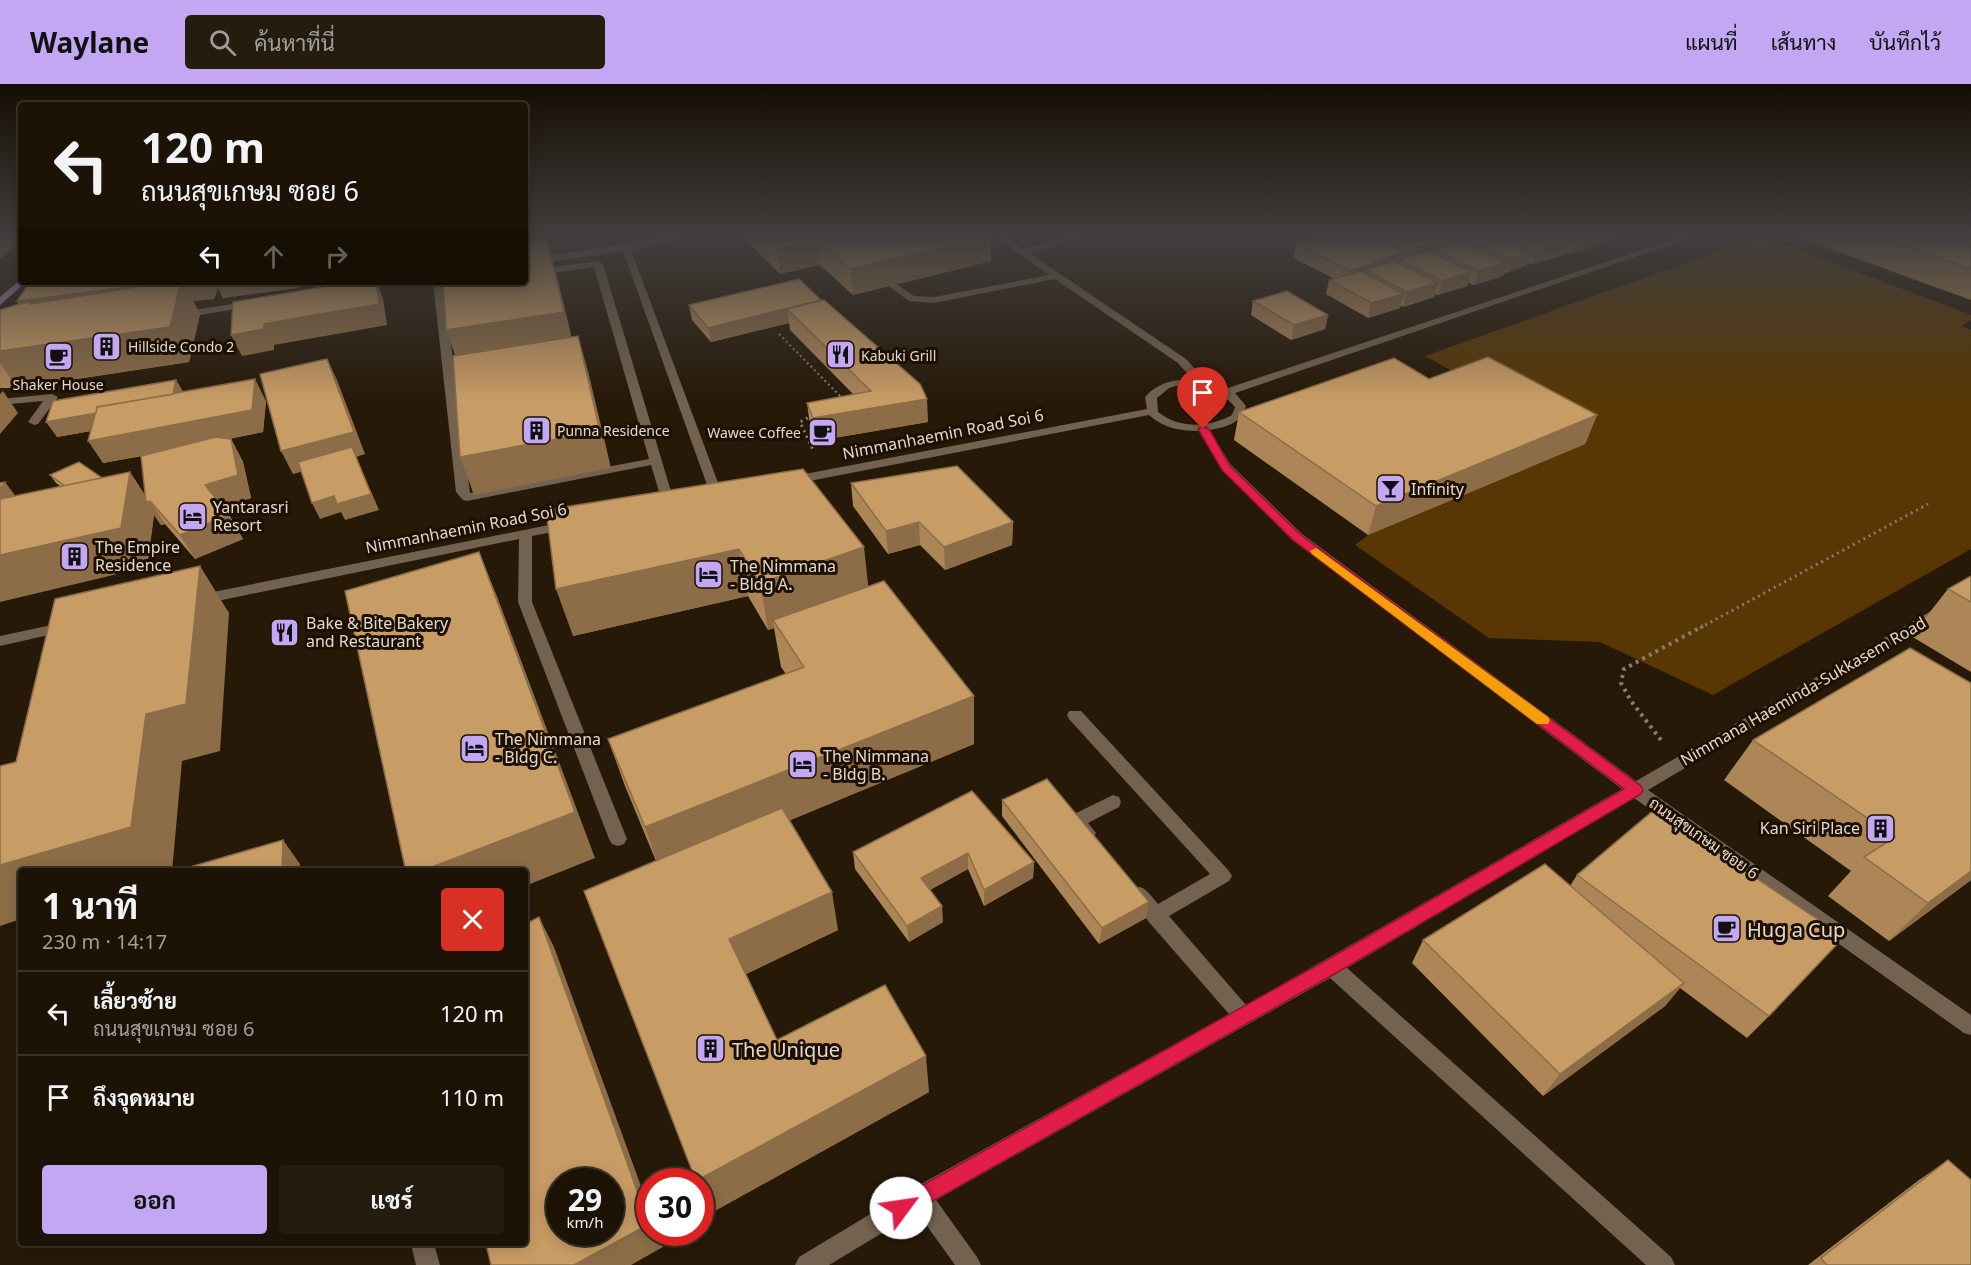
<!DOCTYPE html>
<html lang="th">
<meta charset="utf-8">
<style>
body{margin:0;font-family:"Noto Sans",Sarabun,sans-serif;background:#251c10;color:#f1f3f6;height:100vh;display:flex;flex-direction:column;font-size:22px;white-space:nowrap}
*{box-sizing:border-box;margin:0}
p{font-size:20px;color:#a09e9b}
.icon{flex:none;width:33px;height:33px;fill:none;stroke:currentColor;stroke-width:2;stroke-linecap:round;stroke-linejoin:round}
.map{position:relative;flex:1;overflow:hidden}
.details{position:absolute;left:18px;top:784px;width:510px;height:378px;display:flex;flex-direction:column;background:#1c1306;border-radius:6px;box-shadow:0 3px 15px #0003,0 0 0 2px #3a3228}
.details>*{flex:none}
.top-card{position:absolute;left:18px;top:18px;width:510px;height:183px;border-radius:6px;box-shadow:0 3px 15px #0003,0 0 0 2px #3a3228;background:#1c1306;color:#f1f3f6;overflow:hidden}
.speed{position:absolute;left:546px;top:1084px;display:flex;gap:12px;font-size:30px;font-weight:700;text-align:center}
.speed>*{display:grid;place-content:center;width:78px;height:78px;border-radius:50%;background:#1c1306;box-shadow:0 3px 15px #0003,0 0 0 2px #3a3228;line-height:1}
.speed small{font-size:15px;font-weight:400}
.speed .limit{border:9px solid #d22;background:#fff;color:#111}
.pin{position:absolute;display:grid;place-items:center;width:51px;height:51px;color:#fff;margin:-62px -26px;border-radius:50% 50% 50% 0;rotate:-45deg;box-shadow:0 0 6px #0007}
.pin .icon{rotate:45deg}
.me{position:absolute;width:66px;margin:-33px;rotate:59deg;stroke-linejoin:round;filter:drop-shadow(0 0 4px #0008)}
.turn{display:flex;align-items:center;gap:21px;height:126px;padding:0 24px;font-size:27px}
.turn .icon{width:78px;height:78px;stroke-width:2.5}
.turn b{display:block;font-size:42px;line-height:51px}
.lanes{display:flex;align-items:center;height:57px;padding:0 24px;background:#0003;justify-content:center;gap:30px;direction:ltr}
.lanes .off{opacity:.35}
.round{display:grid;place-items:center;flex:none;width:63px;height:63px;border-radius:6px;background:#251c10}
.headline{display:flex;align-items:center;justify-content:space-between;height:102px;padding:0 24px}
h1{font-size:36px;font-weight:700;line-height:45px}
.action{display:flex;gap:12px;margin-top:auto;padding:12px 24px}
.action a{flex:1;height:69px;border-radius:6px;background:#c3a7f2;color:#111;font-size:24px;font-weight:700;line-height:69px;text-align:center}
.action a+a{background:#251c10;color:#f1f3f6}
ul{padding:0;list-style:none}
li{display:flex;align-items:center;gap:18px;height:84px;padding:0 24px;border-top:2px solid #3a3228}
li div{flex:1}
li b{display:block;font-size:22px}
li em{font-style:normal}
header{display:flex;align-items:center;gap:36px;box-sizing:border-box;height:84px;padding:0 30px;background:#c3a7f2;color:#111}
header strong{font-size:28px}
nav{display:flex;gap:33px;margin-inline-start:auto;font-size:21px}
.search{width:420px;height:54px;background:#251c10;display:flex;align-items:center;gap:15px;box-sizing:border-box;padding:0 21px;border-radius:6px;color:#a09e9b;font-size:22px}
.map>svg:first-child{display:block}
.green{fill:#583705}
.lines{fill:none;stroke-linecap:round;stroke-linejoin:round}
.path-far2{stroke:#877c6e;stroke-width:2;stroke-dasharray:2 3;stroke-linecap:butt}
.path-far1{stroke:#877c6e;stroke-width:3;stroke-dasharray:2 4;stroke-linecap:butt}
.path{stroke:#877c6e;stroke-width:4;stroke-dasharray:3 4.5;stroke-linecap:butt}
.minor{fill:#72624f;fill-rule:evenodd}
.major{fill:#9782a2;fill-rule:evenodd}
.wall{fill:#ac8657}
.shaded-wall{fill:#8c6d47}
.building{fill:#c89c65;stroke:#8c6d47;stroke-width:1.5;fill-rule:evenodd}
.route{fill:#e11d48;stroke:#92132f;stroke-width:1.5}
.slow{fill:#f59e0b}
.labels{text-anchor:middle;dominant-baseline:central;stroke-width:6;stroke-linejoin:round;paint-order:stroke}
.far-poi-label{font-size:14px;fill:#e2d9ce;stroke:#1d1002;text-anchor:start}
.street-label{font-size:16px;fill:#e2d9ce;stroke:#1d1002}
.poi-label{font-size:16px;fill:#e2d9ce;stroke:#1d1002;text-anchor:start}
.near-poi-label{font-size:20px;fill:#e2d9ce;stroke:#1d1002;text-anchor:start}
</style>
<header>
<strong>Waylane</strong>
<div class="search"><svg class="icon" aria-label="search" viewBox="0 0 24 24"><circle cx="10" cy="10" r="6"/><path d="M15 15l6 6"/></svg>ค้นหาที่นี่</div>
<nav><a>แผนที่</a><a>เส้นทาง</a><a>บันทึกไว้</a></nav>
</header>
<div class="map">
<svg width="1971" height="1181" viewBox="0 0 1971 1181">
<rect width="100%" height="100%" fill="#261908"/>
<polygon class="green" points="1762,152 1971,231 1971,236 1961,242 1971,246 1971,465 1713,611 1600,558 1489,554 1355,461 1368,451 1584,360 1425,272"/>
<g class="lines">
<polyline class="path-far2" points="779,250 844,316"/>
<g class="path-far1">
<polyline points="813,331 800,338 813,366"/>
<polyline points="1700,544 1928,420"/>
</g>
<polyline class="path" points="1661,656 1631,617 1621,599 1624,585 1703,542"/>
<g class="minor">
<polygon points="21,151 21,156 0,158 0,152"/>
<polygon points="676,151 694,151 631,166 723,412 717,416 711,412 623,167 525,182 525,176"/>
<path d="M993 151H1003L1023 165 1078 151H1093L1029 169 1186 275 1206 297 1228 304 1687 151H1700L1235 309 1246 322C1240 340 1227 343 1209 346L1231 381 1302 450 1636 697 1971 504V514L1648 706 1971 931V951L1964 949 1634 714 1347 884 1671 1173 1675 1181H1646L1330 894 936 1116 977 1173 981 1181H955L917 1128 829 1181H795L799 1173 912 1105 1229 930 1148 837 1128 809 1131 804C1144 799 1150 811 1158 820L1210 790 1069 635 1067 631 1069 627H1081L1229 787 1232 792 1229 797 1169 832 1246 921 1622 705 1292 456 1222 386 1199 347C1179 347 1164 344 1149 331L789 401 785 400V394L789 393 1147 325 1145 313C1159 298 1174 295 1193 296L1178 279 1055 195 934 219 909 217 887 201 895 199 914 212 934 213 1049 191ZM1176 302C1200 301 1219 304 1235 323L1232 331C1208 344 1180 345 1158 328L1157 314 1169 304Z"/>
<polygon points="598,177 603,180 675,421 669,425 663,421 651,381 467,417 463,416 456,408 433,198 443,198 470,409 649,375 594,183 525,193 525,187"/>
<polygon points="378,198 400,198 359,207 354,204"/>
<polygon points="252,217 257,220 255,222 181,234 176,231 181,228"/>
<polygon points="52,310 58,313 38,340 34,341 28,338 43,317 0,321 0,315"/>
<polygon points="569,437 575,441 574,444 532,452 532,518 627,755 624,760 618,762 612,760 609,755 518,518 519,455 198,521 191,516 198,511"/>
<polygon points="66,538 73,543 71,546 0,562 0,552"/>
<path d="M1113 711 1119 713 1121 718 1119 723 1088 739 1096 749 1093 754C1081 758 1073 747 1067 737L1070 732Z"/>
<polygon points="411,1160 434,1160 440,1181 416,1181"/>
</g>
<polygon class="major" points="21,195 21,198 26,198 24,200 0,221 0,213"/>
</g>
<g class="wall">
<polygon points="741,151 990,151 991,152 991,177 853,211 820,181 780,190"/>
<polygon points="1325,151 1623,151 1622,152 1598,160 1596,159 1595,162 1569,170 1565,168 1565,171 1531,180 1528,179 1526,182 1505,189 1504,189 1503,192 1474,201 1468,199 1467,202 1438,211 1435,210 1434,213 1403,223 1401,221 1400,224 1368,234 1326,210 1329,196 1335,195 1293,174 1296,160"/>
<polygon points="1792,151 1971,151 1971,216"/>
<polygon points="30,198 300,198 298,204 223,214 218,204 214,215 193,217 200,230 189,278 17,304 0,304 0,226 19,220"/>
<polygon points="821,217 928,338 816,357 810,341 807,319 854,311 790,246 789,239 711,258 692,236 689,221"/>
<polygon points="1253,217 1328,231 1325,245 1291,256 1251,231"/>
<polygon points="1429,295 1597,331 1585,360 1368,451 1234,356 1239,328"/>
<polygon points="176,296 183,308 266,317 263,348 229,355 231,355 243,378 251,414 222,423 229,431 243,455 195,475 165,440 161,441 154,431 147,483 16,412 61,403 56,399 50,391 102,394 130,388 145,412 148,371 103,379 91,347 57,353"/>
<polygon points="803,385 868,503 974,612 974,660 790,736 838,846 746,890 777,956 929,1008 711,1129 700,1106 700,1098 656,777 625,702 608,655 786,590 781,583 774,544 768,546 748,512 573,552"/>
<polygon points="851,399 1013,438 1012,461 945,486 920,461 888,470 853,422"/>
<polygon points="1971,492 1971,588 1911,552 1948,505"/>
<polygon points="1971,599 1971,796 1889,857 1828,812 1851,787 1724,696 1753,656"/>
<polygon points="972,707 1034,778 1033,794 984,822 968,785 930,806 943,838 909,858 855,785 853,768"/>
<polygon points="1002,716 1146,834 1099,860 1002,732"/>
<polygon points="1577,791 1769,932 1747,954 1680,904 1665,922 1543,1012 1412,879 1423,856 1570,802"/>
<polygon points="1948,1076 1971,1181 1808,1181 1919,1096"/>
</g>
<g class="shaded-wall">
<polygon points="3,151 6,151 14,163 0,175 0,154"/>
<polygon points="1457,151 1467,151 1466,155 1464,154 1462,162 1437,167 1440,156"/>
<polygon points="1591,151 1599,151 1595,162 1569,170 1574,156"/>
<polygon points="1607,151 1623,151 1622,152 1598,160 1601,153"/>
<polygon points="991,152 991,177 853,211 850,185"/>
<polygon points="547,155 556,188 574,263 459,282 446,246"/>
<polygon points="817,156 820,181 780,190 777,165"/>
<polygon points="1570,157 1565,171 1531,180 1536,167"/>
<polygon points="1436,158 1432,171 1404,178 1407,166"/>
<polygon points="1405,168 1402,177 1399,176 1397,184 1365,186 1362,195 1347,201 1350,187"/>
<polygon points="1531,169 1526,182 1505,189 1510,175"/>
<polygon points="1507,179 1503,192 1474,201 1478,187"/>
<polygon points="1472,188 1467,202 1438,211 1442,197"/>
<polygon points="173,198 300,198 298,204 223,214 218,204 214,215 193,217 200,230 189,278 17,304 0,279 0,267 30,238 17,217"/>
<polygon points="376,198 377,198 383,215 387,241 274,261 274,266 242,272 231,251 264,240"/>
<polygon points="1438,199 1434,213 1403,223 1407,208"/>
<polygon points="1404,210 1400,224 1368,234 1371,219"/>
<polygon points="821,216 823,230 787,225 789,239 711,258 708,244"/>
<polygon points="1328,231 1325,245 1291,256 1294,241"/>
<polygon points="578,252 588,287 611,384 474,411 460,373"/>
<polygon points="327,275 337,296 365,370 356,373 379,426 345,436 341,428 320,435 312,419 356,373 293,390 281,367"/>
<polygon points="255,295 266,317 263,348 103,379 88,357"/>
<polygon points="176,296 185,311 181,331 57,353 46,338"/>
<polygon points="3,307 18,329 0,350 0,310"/>
<polygon points="927,315 928,338 816,357 813,334"/>
<polygon points="1597,331 1585,360 1368,451 1376,422"/>
<polygon points="231,355 243,378 251,414 218,424 205,401"/>
<polygon points="130,388 149,417 150,417 165,440 161,441 154,431 147,483 0,518 0,471"/>
<polygon points="5,398 17,414 0,435 0,405"/>
<polygon points="229,431 243,455 195,475 180,451"/>
<polygon points="919,438 920,461 888,470 886,447"/>
<polygon points="1013,438 1012,461 945,486 944,463"/>
<polygon points="864,463 869,509 773,536 774,544 768,546 760,499"/>
<polygon points="739,465 748,512 573,552 556,505"/>
<polygon points="479,468 498,515 595,774 525,802 525,788 419,788"/>
<polygon points="200,482 229,529 220,667 182,677 172,788 21,788 21,835 0,842 0,781 146,630"/>
<polygon points="974,612 974,660 661,790 645,743"/>
<polygon points="283,756 300,780 300,788 282,788"/>
<polygon points="968,769 968,785 922,810 921,794"/>
<polygon points="1034,778 1033,794 984,822 984,806"/>
<polygon points="1971,787 1971,796 1889,857 1928,819"/>
<polygon points="832,808 838,846 740,893 729,855"/>
<polygon points="1149,818 1146,834 1099,860 1102,844"/>
<polygon points="942,822 943,838 909,858 907,842"/>
<polygon points="539,833 554,863 650,1127 650,1149 657,1149 663,1163 631,1181 574,1181"/>
<polygon points="1684,899 1665,922 1543,1012 1560,990"/>
<polygon points="926,972 929,1008 711,1129 700,1106 700,1098 696,1097"/>
</g>
<g class="building">
<polygon points="763,151 990,151 991,152 850,185 817,156 777,165"/>
<polygon points="1325,151 1367,151 1405,168 1350,187 1296,160"/>
<polygon points="1377,151 1423,151 1436,158 1407,166"/>
<polygon points="1429,151 1457,151 1440,156"/>
<polygon points="1474,151 1492,151 1531,169 1510,175 1464,154"/>
<polygon points="1502,151 1557,151 1570,157 1536,167"/>
<polygon points="1562,151 1591,151 1574,156"/>
<polygon points="1875,151 1971,151 1971,185"/>
<polygon points="547,155 564,228 446,246 443,198 525,198 525,158"/>
<polygon points="1464,158 1507,179 1478,187 1435,166"/>
<polygon points="1428,167 1472,188 1442,197 1399,176"/>
<polygon points="1395,177 1438,199 1407,208 1365,186"/>
<polygon points="1361,187 1404,210 1371,219 1329,196"/>
<polygon points="799,195 821,216 708,244 689,221"/>
<polygon points="30,198 168,198 17,217"/>
<polygon points="168,198 181,198 170,243 0,267 0,226 19,220 31,218 30,220"/>
<polygon points="353,198 376,198 379,220 264,240 264,245 231,251 233,218"/>
<polygon points="1287,207 1328,231 1294,241 1253,217"/>
<polygon points="824,216 920,300 927,315 813,334 807,319 871,307 787,225"/>
<polygon points="578,252 600,347 460,373 453,272"/>
<polygon points="1488,273 1597,331 1376,422 1239,328 1394,274 1429,295"/>
<polygon points="327,275 354,348 281,367 260,290"/>
<polygon points="255,295 252,326 88,357 97,323"/>
<polygon points="176,296 173,310 97,323 96,329 46,338 53,317"/>
<polygon points="216,353 231,355 238,391 205,401 229,431 180,451 150,417 146,418 141,372"/>
<polygon points="352,363 371,410 337,420 334,412 312,419 298,378"/>
<polygon points="79,378 102,394 65,402 50,391"/>
<polygon points="957,382 1013,438 944,463 919,438 886,447 851,399"/>
<polygon points="803,385 864,463 760,499 739,465 556,505 546,426"/>
<polygon points="130,388 121,444 0,471 0,415"/>
<polygon points="5,398 0,405 0,399"/>
<polygon points="479,468 575,728 419,788 406,788 345,507"/>
<polygon points="200,482 186,620 146,630 131,743 0,781 0,682 16,678 55,515"/>
<polygon points="1971,492 1971,518 1948,505"/>
<polygon points="884,497 974,612 645,743 608,655 804,583 773,536"/>
<polygon points="1910,564 1971,599 1971,787 1928,819 1864,773 1895,753 1753,656"/>
<polygon points="1047,695 1149,818 1102,844 1002,716"/>
<polygon points="972,707 1034,778 984,806 968,769 921,794 942,822 907,842 853,768"/>
<polygon points="782,724 832,808 729,855 777,956 885,901 926,972 696,1097 584,807"/>
<polygon points="1654,726 1844,853 1769,932 1577,791"/>
<polygon points="283,756 282,788 173,788"/>
<polygon points="1545,780 1684,899 1560,990 1423,856"/>
<path d="M539 833 649 1140 574 1181H491L486 1160H525V840ZM560 1098H610V1149H560Z"/>
<polygon points="1948,1076 1971,1096 1971,1181 1827,1181 1821,1174"/>
</g>
<linearGradient id="sky" x2="0" y2="1"><stop stop-color="#150e04"/><stop offset="0.48" stop-color="#413e3d"/><stop offset="1" stop-color="#413e3d" stop-opacity="0"/></linearGradient>
<rect width="1971" height="317" fill="url(#sky)"/>
<polygon class="route" points="1203,342 1209,345 1230,382 1301,451 1641,702 1643,706 1641,710 1338,888 901,1135 894,1131 891,1124 894,1117 1325,877 1624,705 1293,456 1222,386 1198,345"/>
<polygon class="slow" points="1316,464 1548,633 1550,636 1548,640 1537,640 1312,470 1310,467"/>
<defs>
<symbol id="building-square" viewBox="-11 -11 22 22"><rect x="-9" y="-9" width="18" height="18" rx="4" fill="#c3a7f2" stroke="#1d1002"/><path d="M-4-6H4V6H1V3H-1V6H-4ZM-2.5-4.3h1.7v1.8h-1.7ZM.8-4.3h1.7v1.8H.8ZM-2.5-1h1.7V.8h-1.7ZM.8-1h1.7V.8H.8Z" fill="#111"/></symbol>
<symbol id="restaurant-square" viewBox="-11 -11 22 22"><rect x="-9" y="-9" width="18" height="18" rx="4" fill="#c3a7f2" stroke="#1d1002"/><path d="M-5-6h1v4h1v-4h1v4h1v-4h1v5L-1.5 .5V6h-2V.5L-5-1ZM5-6V6H3V1.5H1.5Q1.5-4 5-6Z" fill="#111"/></symbol>
<symbol id="cafe-square" viewBox="-11 -11 22 22"><rect x="-9" y="-9" width="18" height="18" rx="4" fill="#c3a7f2" stroke="#1d1002"/><path d="M-5.5-4.5H6V0H3Q3 3.5 0 3.5H-2.5Q-5.5 3.5-5.5 0ZM3-3.2v2h1.7v-2ZM-6 4.5H4V6H-6Z" fill="#111"/></symbol>
<symbol id="bar-square" viewBox="-11 -11 22 22"><rect x="-9" y="-9" width="18" height="18" rx="4" fill="#c3a7f2" stroke="#1d1002"/><path d="M-6-5H6L.8 .8V4.5H3.5V6h-7V4.5H-.8V.8Z" fill="#111"/></symbol>
<symbol id="hotel-square" viewBox="-11 -11 22 22"><rect x="-9" y="-9" width="18" height="18" rx="4" fill="#c3a7f2" stroke="#1d1002"/><path d="M-6-4.5h1.5V1H6V5H4.5V3h-9V5H-6ZM-4 0a1.8 1.8 0 1 1 3.6 0ZM.5 0V-2.5h3Q6-2.5 6 0Z" fill="#111"/></symbol>
</defs>
<g fill-rule="evenodd">
<use href="#building-square" x="90" y="246" width="33" height="33"/>
<use href="#restaurant-square" x="824" y="254" width="33" height="33"/>
<use href="#cafe-square" x="42" y="256" width="33" height="33"/>
<use href="#building-square" x="520" y="330" width="33" height="33"/>
<use href="#cafe-square" x="806" y="332" width="33" height="33"/>
<use href="#bar-square" x="1374" y="388" width="33" height="33"/>
<use href="#hotel-square" x="176" y="416" width="33" height="33"/>
<use href="#building-square" x="58" y="456" width="33" height="33"/>
<use href="#hotel-square" x="692" y="474" width="33" height="33"/>
<use href="#restaurant-square" x="268" y="532" width="33" height="33"/>
<use href="#hotel-square" x="458" y="648" width="33" height="33"/>
<use href="#hotel-square" x="786" y="664" width="33" height="33"/>
<use href="#building-square" x="1864" y="728" width="33" height="33"/>
<use href="#cafe-square" x="1710" y="828" width="33" height="33"/>
<use href="#building-square" x="694" y="948" width="33" height="33"/>
</g>
<g class="labels">
<g class="far-poi-label">
<text x="128" y="262">Hillside Condo 2</text>
<text x="861" y="271">Kabuki Grill</text>
<text x="58" y="300" text-anchor="middle">Shaker House</text>
<text x="557" y="346">Punna Residence</text>
<text x="801" y="348" text-anchor="end">Wawee Coffee</text>
</g>
<g class="street-label">
<text transform="translate(943 350) rotate(-11)">Nimmanhaemin Road Soi 6</text>
<text transform="translate(466 444) rotate(-11)">Nimmanhaemin Road Soi 6</text>
<text transform="translate(1803 607) rotate(-30)">Nimmana Haeminda-Sukkasem Road</text>
<text transform="translate(1704 754) rotate(35)">ถนนสุขเกษม ซอย 6</text>
</g>
<g class="poi-label">
<text x="1411" y="405">Infinity</text>
<text x="213" y="423">Yantarasri<tspan x="213" dy="18">Resort</tspan></text>
<text x="95" y="463">The Empire<tspan x="95" dy="18">Residence</tspan></text>
<text x="730" y="482">The Nimmana<tspan x="730" dy="18">- Bldg A.</tspan></text>
<text x="306" y="539">Bake &amp; Bite Bakery<tspan x="306" dy="18">and Restaurant</tspan></text>
<text x="495" y="655">The Nimmana<tspan x="495" dy="18">- Bldg C.</tspan></text>
<text x="823" y="672">The Nimmana<tspan x="823" dy="18">- Bldg B.</tspan></text>
<text x="1860" y="744" text-anchor="end">Kan Siri Place</text>
</g>
<g class="near-poi-label">
<text x="1747" y="845">Hug a Cup</text>
<text x="732" y="965">The Unique</text>
</g>
</g>
</svg>
<div class="speed"><div>29<small>km/h</small></div><div class="limit">30</div></div>
<div class="pin" style="left:1203px;top:345px;background:#d93025"><svg class="icon" aria-label="arrive" viewBox="0 0 24 24"><path d="M6 21V4h12l-3 4 3 4H6"/></svg></div>
<svg class="me" style="left:901px;top:1124px" viewBox="-20 -20 40 40"><circle r="19" fill="#fff"/><path d="M0-13L10 11 0 6-10 11z" fill="#e11d48"/></svg>
<div class="top-card">
<div class="turn"><svg class="icon" aria-label="left" viewBox="0 0 24 24"><path d="M17 20v-9H6M10 6l-5 5 5 5"/></svg><div><b>120 m</b>ถนนสุขเกษม ซอย 6</div></div>
<div class="lanes"><svg class="icon" aria-label="left" viewBox="0 0 24 24"><path d="M17 20v-9H6M10 6l-5 5 5 5"/></svg><svg class="icon off" aria-label="ahead" viewBox="0 0 24 24"><path d="M12 20V5M6 11l6-6 6 6"/></svg><svg class="icon off" aria-label="right" viewBox="0 0 24 24"><path d="M7 20v-9h11M14 6l5 5-5 5"/></svg></div>
</div>
<section class="details">
<div class="headline"><div><h1>1 นาที</h1><p>230 m · 14:17</p></div><a class="round" style="background:#d93025;color:#fff"><svg class="icon" aria-label="close" viewBox="0 0 24 24"><path d="M6 6l12 12M18 6L6 18"/></svg></a></div>
<ul>
<li><svg class="icon" aria-label="left" viewBox="0 0 24 24"><path d="M17 20v-9H6M10 6l-5 5 5 5"/></svg><div><b>เลี้ยวซ้าย</b><p>ถนนสุขเกษม ซอย 6</p></div><em>120 m</em></li>
<li><svg class="icon" aria-label="arrive" viewBox="0 0 24 24"><path d="M6 21V4h12l-3 4 3 4H6"/></svg><div><b>ถึงจุดหมาย</b></div><em>110 m</em></li>
</ul>
<div class="action"><a>ออก</a><a>แชร์</a></div>
</section>
</div>
